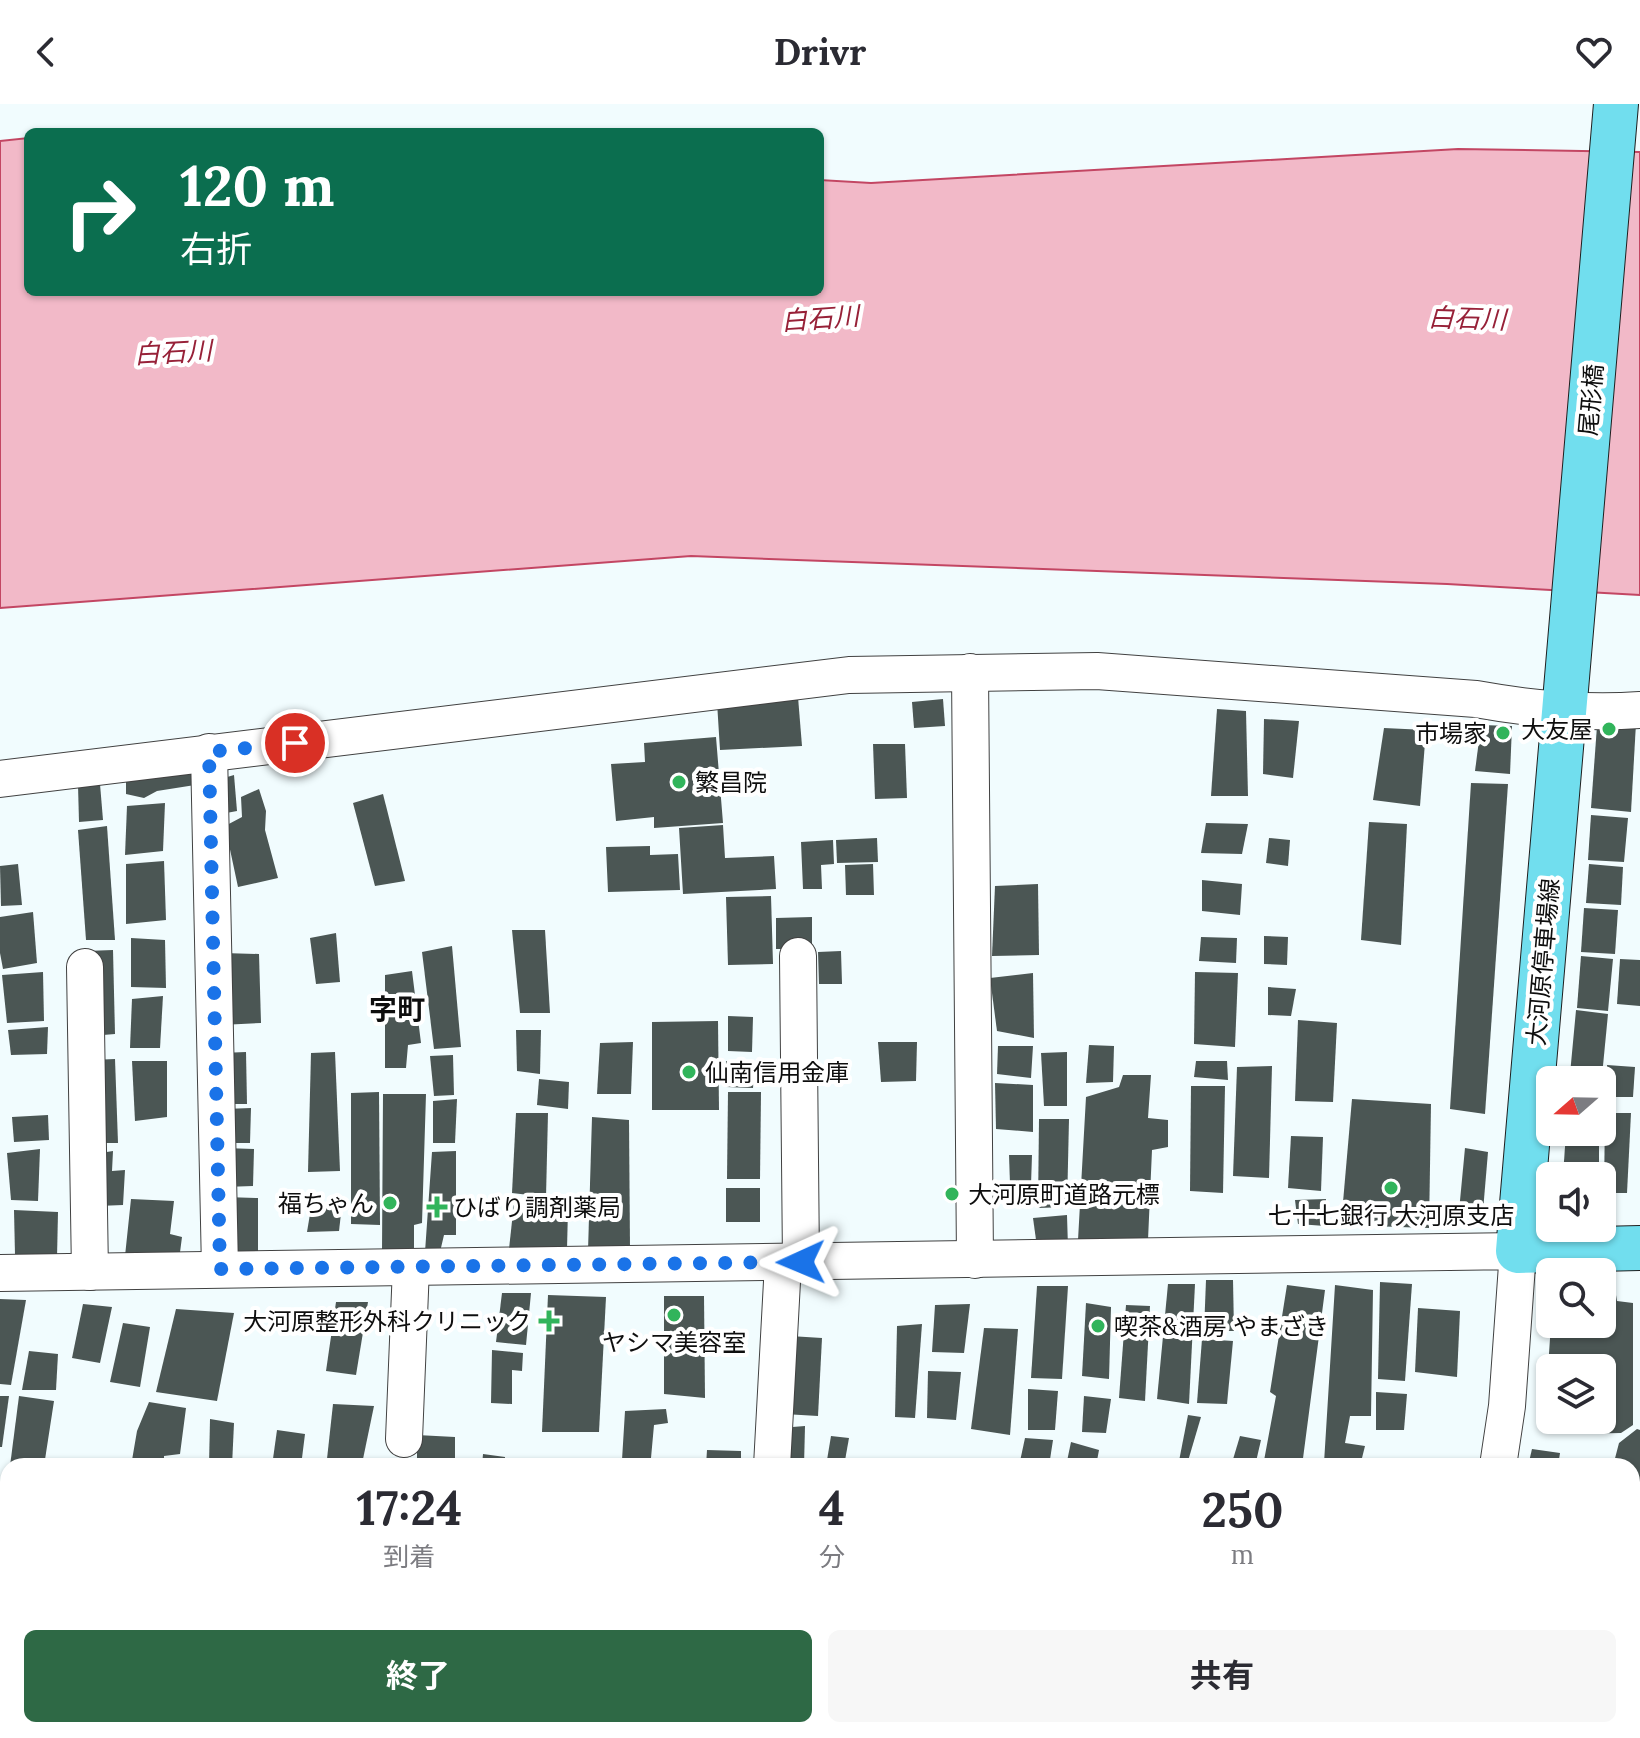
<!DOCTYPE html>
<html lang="ja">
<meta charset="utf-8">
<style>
body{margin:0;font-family:Lora,"Noto Sans JP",serif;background:#f7f7f7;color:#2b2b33;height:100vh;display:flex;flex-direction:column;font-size:30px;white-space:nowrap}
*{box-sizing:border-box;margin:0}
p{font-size:26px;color:#7c7c81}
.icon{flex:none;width:44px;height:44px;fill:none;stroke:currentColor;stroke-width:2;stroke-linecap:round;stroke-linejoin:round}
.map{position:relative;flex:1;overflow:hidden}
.details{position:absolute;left:0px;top:1354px;width:1640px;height:280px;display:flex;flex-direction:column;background:#fff;border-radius:24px 24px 0 0;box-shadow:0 2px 6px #0004}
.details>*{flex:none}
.hud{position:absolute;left:24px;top:24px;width:800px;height:168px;border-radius:12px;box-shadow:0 2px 6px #0004;background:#0b6e4f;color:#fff;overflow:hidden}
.needle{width:52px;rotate:250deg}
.tools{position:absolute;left:1536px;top:962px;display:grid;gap:16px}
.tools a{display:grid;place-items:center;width:80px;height:80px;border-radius:12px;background:#fff;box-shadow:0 2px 6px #0004;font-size:40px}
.pin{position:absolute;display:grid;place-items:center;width:68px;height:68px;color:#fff;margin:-34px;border:4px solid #fff;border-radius:50%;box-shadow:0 2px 8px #0007}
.me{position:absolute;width:88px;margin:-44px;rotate:269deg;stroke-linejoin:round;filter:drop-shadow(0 0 6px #0008)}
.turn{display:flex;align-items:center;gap:28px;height:168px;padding:0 24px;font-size:36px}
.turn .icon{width:104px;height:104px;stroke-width:2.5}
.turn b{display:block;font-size:56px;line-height:68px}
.eta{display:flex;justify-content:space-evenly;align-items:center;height:136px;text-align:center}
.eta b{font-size:48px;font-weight:700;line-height:56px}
.action{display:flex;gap:16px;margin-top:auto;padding:16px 24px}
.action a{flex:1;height:92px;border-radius:12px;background:#2e6945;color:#fff;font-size:32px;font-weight:700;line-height:92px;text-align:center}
.action a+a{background:#f7f7f7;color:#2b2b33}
header{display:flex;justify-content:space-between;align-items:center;height:104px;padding:0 24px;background:#fff;font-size:36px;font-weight:700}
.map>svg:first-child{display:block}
.water{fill:#f2b9c8;stroke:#c34663;stroke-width:2}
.building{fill:#4b5654}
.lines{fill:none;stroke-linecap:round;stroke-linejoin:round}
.minor-casing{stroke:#414141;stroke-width:38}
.major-casing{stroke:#1f1f1f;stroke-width:46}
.path{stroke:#303030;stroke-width:5;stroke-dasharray:8 4;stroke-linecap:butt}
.minor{stroke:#fff;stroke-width:36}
.major{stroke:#71deee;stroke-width:44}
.route{stroke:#1a73e8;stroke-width:14;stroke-dasharray:0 25.2}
.poi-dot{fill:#31b45b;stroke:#fff;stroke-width:3}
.labels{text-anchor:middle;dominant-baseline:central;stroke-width:8;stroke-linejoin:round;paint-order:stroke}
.street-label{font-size:24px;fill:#0e0e0e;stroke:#fff}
.poi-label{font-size:24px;fill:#0e0e0e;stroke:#fff;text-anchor:start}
.water-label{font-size:26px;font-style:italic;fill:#972138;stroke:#fff}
.quarter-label{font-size:28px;font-weight:bold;fill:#0e0e0e;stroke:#fff}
</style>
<header><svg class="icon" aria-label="back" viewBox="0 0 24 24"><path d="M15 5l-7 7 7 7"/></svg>Drivr<svg class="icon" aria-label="heart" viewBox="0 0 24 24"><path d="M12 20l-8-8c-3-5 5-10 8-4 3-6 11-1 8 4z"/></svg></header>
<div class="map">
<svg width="1640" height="1634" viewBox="0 0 1640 1634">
<rect width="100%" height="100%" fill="#f1fcfe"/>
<polygon class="water" points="28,34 28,188 820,188 820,76 871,79 1458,45 1640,48 1640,491 1447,480 691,452 0,504 0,37"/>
<g class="building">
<polygon points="798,593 802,642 720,646 717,598"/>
<polygon points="943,595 945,622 914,624 912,598"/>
<polygon points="1217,605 1246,607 1248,692 1211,692"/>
<polygon points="1264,615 1299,617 1293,674 1263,670"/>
<polygon points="1636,619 1631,708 1591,704 1597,622"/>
<polygon points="1481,621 1512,622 1510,670 1475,667"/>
<polygon points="1384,624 1426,626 1420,702 1373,696"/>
<polygon points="716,633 723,719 654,724 654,713 616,717 611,660 645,658 644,639"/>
<polygon points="873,640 905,640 907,694 875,695"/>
<polygon points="193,666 195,681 157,687 144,694 126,690 126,675"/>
<polygon points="234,671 237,707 221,710 217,676"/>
<polygon points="1471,679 1508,680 1485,1010 1450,1005"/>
<polygon points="100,680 103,716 79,718 78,681"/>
<polygon points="259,685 266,707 265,726 278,774 238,783 225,722 242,713 241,693"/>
<polygon points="383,690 405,777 375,782 353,699"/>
<polygon points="165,699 163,747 125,751 127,702"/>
<polygon points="1591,711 1628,714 1624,758 1588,756"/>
<polygon points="1369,718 1407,720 1401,841 1361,836"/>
<polygon points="1206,719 1248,720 1242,750 1201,749"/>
<polygon points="723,721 725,754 774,752 776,785 683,790 679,724"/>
<polygon points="107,722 115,836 86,836 78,726"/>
<polygon points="877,734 878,758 837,759 836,736"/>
<polygon points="1269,734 1290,736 1288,762 1266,759"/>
<polygon points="833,736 834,760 821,761 822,785 803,785 801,738"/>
<polygon points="650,742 650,751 678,750 680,786 608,788 606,743"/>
<polygon points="164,757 166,816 126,820 126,760"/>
<polygon points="18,760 22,801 1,802 0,762"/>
<polygon points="873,760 874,791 846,791 845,761"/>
<polygon points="1589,760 1623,763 1621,801 1586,799"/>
<polygon points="1202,776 1242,780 1240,811 1202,807"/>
<polygon points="1038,780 1039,851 992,852 995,782"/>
<polygon points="771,792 773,860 728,861 726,793"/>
<polygon points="1584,804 1618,806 1615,850 1581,848"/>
<polygon points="33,808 37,859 3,865 0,849 0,813"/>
<polygon points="812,813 812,845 776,845 776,814"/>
<polygon points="512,826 545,826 550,909 520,909"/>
<polygon points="336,829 340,878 316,880 310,834"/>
<polygon points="1264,832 1288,833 1287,861 1264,860"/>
<polygon points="1201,833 1237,834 1236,859 1199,857"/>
<polygon points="131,834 165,836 166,884 131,883"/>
<polygon points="452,842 461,943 434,945 422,848"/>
<polygon points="113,846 115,930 91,932 86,847"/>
<polygon points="841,847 842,880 819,880 818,848"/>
<polygon points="223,849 259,850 261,919 221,921"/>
<polygon points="1581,852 1613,855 1608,907 1577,904"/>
<polygon points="1620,855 1640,856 1640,902 1617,900"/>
<polygon points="412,867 421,939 408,941 406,964 385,964 385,871"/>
<polygon points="43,868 44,917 7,919 2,871"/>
<polygon points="1195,868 1238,869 1235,943 1194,940"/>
<polygon points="1033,869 1034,934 997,927 990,874"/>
<polygon points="1268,883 1296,885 1291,912 1268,911"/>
<polygon points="163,892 160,944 130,944 132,895"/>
<polygon points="1576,906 1608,910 1602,972 1570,970"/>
<polygon points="728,912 753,913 752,948 728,947"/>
<polygon points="1298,916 1337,919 1333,998 1295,997"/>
<polygon points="718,917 719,1006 652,1006 652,918"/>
<polygon points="48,923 47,950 11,951 8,926"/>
<polygon points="516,926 541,926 540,970 517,967"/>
<polygon points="633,938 631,990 597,990 600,939"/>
<polygon points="878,938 917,938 916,977 881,978"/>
<polygon points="1089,941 1114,942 1113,978 1086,979"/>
<polygon points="998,942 1033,942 1031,974 997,970"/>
<polygon points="246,948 247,1000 225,1000 221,949"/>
<polygon points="335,948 340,1067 308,1068 311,949"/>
<polygon points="1067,948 1067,1002 1044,1002 1041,949"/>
<polygon points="453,951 454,991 434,992 430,952"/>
<polygon points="115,955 118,1039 94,1039 92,956"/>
<polygon points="132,957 167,957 167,1013 135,1017"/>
<polygon points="726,957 755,957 753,984 726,983"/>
<polygon points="1196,957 1227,957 1228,976 1194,973"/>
<polygon points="1607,961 1635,963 1633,993 1609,993"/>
<polygon points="1272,962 1269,1074 1233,1072 1237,963"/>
<polygon points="1123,971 1151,971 1148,1014 1168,1016 1168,1043 1152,1046 1148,1136 1078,1136 1086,993 1119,983"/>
<polygon points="539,975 569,978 568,1005 537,1001"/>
<polygon points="995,979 1033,981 1033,1028 996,1025"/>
<polygon points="1191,982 1225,982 1223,1089 1190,1087"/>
<polygon points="379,988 380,1121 351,1120 351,989"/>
<polygon points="728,988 761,988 760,1075 727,1075"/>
<polygon points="383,990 426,990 422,1119 414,1121 414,1150 382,1147"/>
<polygon points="457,995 455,1039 433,1039 433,997"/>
<polygon points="1352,995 1431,1000 1429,1124 1341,1121"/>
<polygon points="251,1004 250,1039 225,1039 224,1005"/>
<polygon points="516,1009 548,1009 546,1093 512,1089"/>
<polygon points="1605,1009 1631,1009 1627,1089 1604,1089"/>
<polygon points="48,1011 49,1036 14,1038 12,1013"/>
<polygon points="592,1013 629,1016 630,1145 588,1147"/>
<polygon points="1039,1015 1069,1015 1067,1103 1038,1104"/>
<polygon points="1566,1028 1599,1028 1599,1072 1563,1072"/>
<polygon points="1291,1032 1323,1033 1321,1087 1288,1084"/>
<polygon points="224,1044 254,1045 253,1082 224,1083"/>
<polygon points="1465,1044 1488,1048 1483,1107 1459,1107"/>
<polygon points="40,1045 38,1097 11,1096 7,1049"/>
<polygon points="113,1047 112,1067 125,1066 123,1101 98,1102 94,1050"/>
<polygon points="456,1047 456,1131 444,1131 440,1148 425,1148 432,1048"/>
<polygon points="1009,1051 1032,1051 1031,1081 1010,1080"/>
<rect x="726" y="1084" width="34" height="34"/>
<polygon points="225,1093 258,1094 258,1149 229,1152"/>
<polygon points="131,1095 174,1097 170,1130 182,1133 179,1156 125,1152"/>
<polygon points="1326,1095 1325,1122 1298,1120 1295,1096"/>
<polygon points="312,1098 342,1101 339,1127 307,1128"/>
<polygon points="514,1099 568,1105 567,1145 509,1145"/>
<polygon points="14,1106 58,1108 57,1154 15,1151"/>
<polygon points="1067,1111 1068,1144 1037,1143 1033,1114"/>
<polygon points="1206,1176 1233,1176 1234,1227 1204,1227"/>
<polygon points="1380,1178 1412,1180 1405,1277 1378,1275"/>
<polygon points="1602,1179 1614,1179 1617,1197 1633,1199 1633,1321 1621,1329 1573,1330 1575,1316 1602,1316 1602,1264 1548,1264 1551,1220 1602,1220"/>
<polygon points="1168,1180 1195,1180 1189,1300 1157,1295"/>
<polygon points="1287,1181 1325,1186 1302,1362 1263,1362 1276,1292 1270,1288"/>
<polygon points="1335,1181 1373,1186 1371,1312 1350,1312 1345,1339 1365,1342 1360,1362 1324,1359"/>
<polygon points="1037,1182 1068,1182 1062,1275 1031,1274"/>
<polygon points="502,1189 531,1189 526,1241 496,1238"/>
<polygon points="548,1191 606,1193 599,1328 542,1328"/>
<polygon points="664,1192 704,1192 705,1294 664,1290"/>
<polygon points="0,1195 26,1196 11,1281 0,1280"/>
<polygon points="336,1198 368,1198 356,1271 326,1267"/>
<polygon points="1086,1199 1111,1203 1109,1275 1082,1272"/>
<polygon points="83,1200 112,1203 100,1259 72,1254"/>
<polygon points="970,1200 964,1249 932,1248 935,1201"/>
<polygon points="1126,1201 1150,1202 1145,1297 1119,1294"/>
<polygon points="1418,1204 1460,1207 1457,1273 1415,1268"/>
<polygon points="176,1205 234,1209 217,1297 156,1288"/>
<polygon points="123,1219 150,1223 140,1283 110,1278"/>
<polygon points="922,1220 915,1314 895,1313 897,1222"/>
<polygon points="984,1224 1018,1225 1010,1331 971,1325"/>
<polygon points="790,1232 822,1234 818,1312 784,1310"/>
<polygon points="1202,1235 1233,1237 1227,1300 1197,1299"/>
<polygon points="492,1246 523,1249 522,1267 512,1266 512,1300 491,1299"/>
<polygon points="29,1247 58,1250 56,1286 22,1286"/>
<polygon points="928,1267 961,1268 956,1316 927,1314"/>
<polygon points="1548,1267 1550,1267 1550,1304 1545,1303"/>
<polygon points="1028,1285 1058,1287 1055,1326 1028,1326"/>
<polygon points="1376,1288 1407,1290 1404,1326 1376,1326"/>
<polygon points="0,1292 9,1292 2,1343 0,1343"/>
<polygon points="19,1292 54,1297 44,1362 10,1362"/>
<polygon points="1084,1292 1111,1295 1106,1329 1082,1328"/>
<polygon points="149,1298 186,1304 180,1350 164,1352 164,1362 131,1362 137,1327"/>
<polygon points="333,1300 374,1302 363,1355 327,1355"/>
<polygon points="666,1305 668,1319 654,1321 651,1354 622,1356 625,1307"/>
<polygon points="1188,1311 1201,1313 1188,1357 1179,1357"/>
<polygon points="210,1315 234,1319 232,1362 209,1362"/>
<polygon points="805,1322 804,1362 779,1362 780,1324"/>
<polygon points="1637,1325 1640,1326 1640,1622 1632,1620 1632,1362 1613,1362 1619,1339"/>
<polygon points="277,1326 305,1330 301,1362 272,1362"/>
<polygon points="417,1331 455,1333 455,1362 417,1362"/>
<polygon points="831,1332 849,1334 844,1362 826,1362"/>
<polygon points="1240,1332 1261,1336 1255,1362 1231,1362"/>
<polygon points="1025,1334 1053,1336 1049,1362 1019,1362"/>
<polygon points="1071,1338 1099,1346 1096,1362 1066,1362"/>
<polygon points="1532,1345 1560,1349 1558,1362 1528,1362"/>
<polygon points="707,1346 741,1347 741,1362 706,1362"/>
<polygon points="483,1350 505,1353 505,1362 482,1362"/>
<polygon points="7,1424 8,1547 0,1547 0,1454"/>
<rect x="21" y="1626" width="35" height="8"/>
<polygon points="73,1626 110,1626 109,1634 72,1634"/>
<polygon points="138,1626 169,1626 168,1634 137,1634"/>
<polygon points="236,1626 274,1626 273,1634 236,1634"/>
<rect x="488" y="1626" width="29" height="8"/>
<polygon points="535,1626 552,1626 551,1634 534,1634"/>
<polygon points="738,1626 765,1626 765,1634 739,1634"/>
<rect x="889" y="1626" width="23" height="8"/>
<polygon points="932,1626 967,1626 968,1634 932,1634"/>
<polygon points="1040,1626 1114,1626 1114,1634 1038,1634"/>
<polygon points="1125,1626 1149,1626 1149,1630 1125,1631"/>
<polygon points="1344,1629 1370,1632 1370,1634 1343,1634"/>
</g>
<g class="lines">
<defs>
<g id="minor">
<polyline points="970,568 975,1156"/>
<polyline points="209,648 220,1165"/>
<path d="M0 675 849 571 1097 567 1476 595C1531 605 1583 610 1640 606"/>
<polyline points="798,852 801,1158"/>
<polyline points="85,863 90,1168"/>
<polyline points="0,1169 1518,1147 1507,1302 1498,1362"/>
<polyline points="404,1335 411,1163"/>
<polyline points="772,1362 783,1159"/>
<polyline points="0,1568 8,1568"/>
<polyline points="1421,1626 1476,1634"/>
<polyline points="474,1634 475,1626"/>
</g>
<polyline id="major" points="1616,0 1518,1147 1640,1144"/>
</defs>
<use href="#minor" class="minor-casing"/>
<use href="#major" class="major-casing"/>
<polyline class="path" points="925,1626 925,1634"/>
<use href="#minor" class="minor"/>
<use href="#major" class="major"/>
</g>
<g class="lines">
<polyline class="route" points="295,639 209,648 220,1165 801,1158"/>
</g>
<g class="poi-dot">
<circle cx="1609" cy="625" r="8"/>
<circle cx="1503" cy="629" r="8"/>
<circle cx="679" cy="678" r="8"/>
<circle cx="689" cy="968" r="8"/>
<circle cx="1391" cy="1084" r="8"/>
<circle cx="952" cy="1090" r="8"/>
<circle cx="390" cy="1099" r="8"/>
<path d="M433 1091h8v8h8v8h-8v8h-8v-8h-8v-8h8z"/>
<circle cx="674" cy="1211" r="8"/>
<path d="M545 1205h8v8h8v8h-8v8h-8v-8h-8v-8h8z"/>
<circle cx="1098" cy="1222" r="8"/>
</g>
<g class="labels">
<g class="street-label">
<text transform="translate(1591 296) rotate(-85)">尾形橋</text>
<text transform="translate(1543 858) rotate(-85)">大河原停車場線</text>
</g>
<g class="poi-label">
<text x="1593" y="625" text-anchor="end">大友屋</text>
<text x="1487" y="629" text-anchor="end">市場家</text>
<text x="695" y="678">繁昌院</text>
<text x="705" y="968">仙南信用金庫</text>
<text x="968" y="1090">大河原町道路元標</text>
<text x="374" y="1099" text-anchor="end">福ちゃん</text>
<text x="453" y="1103">ひばり調剤薬局</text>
<text x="1391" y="1111" text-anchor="middle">七十七銀行 大河原支店</text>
<text x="531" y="1217" text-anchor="end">大河原整形外科クリニック</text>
<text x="1114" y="1222">喫茶&amp;酒房 やまざき</text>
<text x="674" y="1238" text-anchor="middle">ヤシマ美容室</text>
</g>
<g class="water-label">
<text transform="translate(820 214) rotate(-4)">白石川</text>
<text transform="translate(1467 214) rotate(2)">白石川</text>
<text transform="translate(173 248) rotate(-3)">白石川</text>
</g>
<g class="quarter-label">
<text x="397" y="905">字町</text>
</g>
</g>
</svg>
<div class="tools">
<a><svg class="needle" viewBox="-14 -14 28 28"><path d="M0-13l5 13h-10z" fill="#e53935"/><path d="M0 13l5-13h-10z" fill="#7c7c81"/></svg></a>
<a><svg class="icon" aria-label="sound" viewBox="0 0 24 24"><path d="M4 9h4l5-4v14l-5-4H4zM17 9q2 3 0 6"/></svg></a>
<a><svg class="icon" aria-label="search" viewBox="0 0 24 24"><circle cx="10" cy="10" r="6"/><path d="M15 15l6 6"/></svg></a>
<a><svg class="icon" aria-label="layers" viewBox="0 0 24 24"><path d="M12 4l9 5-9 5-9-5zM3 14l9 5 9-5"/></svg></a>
</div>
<div class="pin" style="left:295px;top:639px;background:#d93025"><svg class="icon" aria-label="arrive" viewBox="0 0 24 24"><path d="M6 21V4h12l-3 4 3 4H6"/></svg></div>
<svg class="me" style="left:801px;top:1158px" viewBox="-20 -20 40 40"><path d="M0-17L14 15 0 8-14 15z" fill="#1a73e8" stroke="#fff" stroke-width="4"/></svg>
<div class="hud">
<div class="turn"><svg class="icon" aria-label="right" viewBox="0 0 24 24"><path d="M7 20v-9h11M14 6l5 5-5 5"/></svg><div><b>120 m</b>右折</div></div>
</div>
<section class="details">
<div class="eta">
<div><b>17:24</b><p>到着</p></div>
<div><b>4</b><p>分</p></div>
<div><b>250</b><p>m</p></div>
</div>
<div class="action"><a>終了</a><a>共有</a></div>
</section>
</div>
